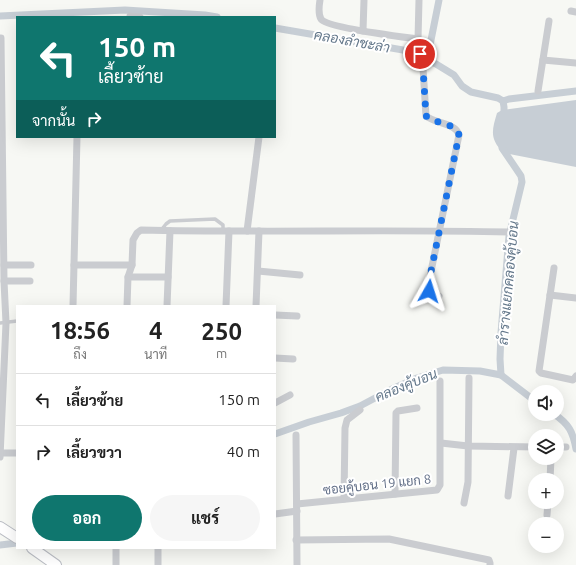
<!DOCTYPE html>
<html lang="th">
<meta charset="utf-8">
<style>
body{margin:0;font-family:Ubuntu,Sarabun,sans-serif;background:#f6f6f6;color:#222;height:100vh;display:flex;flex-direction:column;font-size:15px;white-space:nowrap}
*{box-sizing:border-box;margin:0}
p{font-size:13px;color:#767676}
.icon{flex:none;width:22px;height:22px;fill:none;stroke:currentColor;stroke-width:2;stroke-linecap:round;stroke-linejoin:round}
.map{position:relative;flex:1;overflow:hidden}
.details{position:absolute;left:16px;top:305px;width:260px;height:244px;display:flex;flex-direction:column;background:#fff;border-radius:0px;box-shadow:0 4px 16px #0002}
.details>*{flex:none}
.hud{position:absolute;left:16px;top:16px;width:260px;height:122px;border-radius:0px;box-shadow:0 4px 16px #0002;background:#0f766e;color:#fff;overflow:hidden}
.buttons{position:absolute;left:528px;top:385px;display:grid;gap:8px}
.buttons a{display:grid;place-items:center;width:36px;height:36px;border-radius:50%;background:#fff;box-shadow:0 4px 16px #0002;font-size:20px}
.pin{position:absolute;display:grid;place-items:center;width:34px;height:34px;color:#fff;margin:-17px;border:2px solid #fff;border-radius:50%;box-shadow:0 1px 4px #0007}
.me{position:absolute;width:44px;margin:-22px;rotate:6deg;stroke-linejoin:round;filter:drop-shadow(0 0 3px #0008)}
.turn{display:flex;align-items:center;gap:14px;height:84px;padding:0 16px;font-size:18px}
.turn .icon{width:52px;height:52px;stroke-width:2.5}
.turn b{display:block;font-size:28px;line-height:34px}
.then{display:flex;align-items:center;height:38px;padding:0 16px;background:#0003;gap:8px;font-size:15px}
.eta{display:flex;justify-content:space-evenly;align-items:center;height:68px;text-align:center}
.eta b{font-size:24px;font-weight:700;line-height:28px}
.cta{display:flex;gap:8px;margin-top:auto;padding:8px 16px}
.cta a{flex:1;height:46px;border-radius:24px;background:#0f766e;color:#fff;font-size:16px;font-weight:700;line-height:46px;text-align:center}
.cta a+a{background:#f6f6f6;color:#222}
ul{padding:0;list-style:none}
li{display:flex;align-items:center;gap:12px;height:52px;padding:0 16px;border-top:1px solid #e0e0e0}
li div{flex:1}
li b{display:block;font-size:15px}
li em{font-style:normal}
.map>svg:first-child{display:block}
.water{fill:#c7ced5}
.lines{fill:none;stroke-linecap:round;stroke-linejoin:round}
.canal{stroke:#c7ced5;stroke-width:7}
.secondary-casing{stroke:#bbbec5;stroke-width:12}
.path{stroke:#c0c2c5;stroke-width:1;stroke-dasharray:2 2;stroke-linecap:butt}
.lane{stroke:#caccd0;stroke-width:3.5}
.street{stroke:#caccd0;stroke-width:7}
.secondary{stroke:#fff;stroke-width:10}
.route{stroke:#1a73e8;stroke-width:7;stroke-dasharray:0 12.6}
.labels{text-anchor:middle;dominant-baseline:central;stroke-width:4;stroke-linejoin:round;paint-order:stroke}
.street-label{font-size:13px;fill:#637088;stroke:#fff}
.water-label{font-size:14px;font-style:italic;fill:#64788b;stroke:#fff}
</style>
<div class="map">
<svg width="576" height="565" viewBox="0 0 576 565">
<rect width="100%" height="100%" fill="#f7f8f4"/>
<path class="water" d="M576 100V167L504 153C489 139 492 130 497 113L502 110Z"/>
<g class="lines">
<g class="canal">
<polyline points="0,16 125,10 205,15 217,17"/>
<polyline points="275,28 403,50 436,64 454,75 462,86 471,92 498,98 503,101"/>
<polyline points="427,60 439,0"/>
<polyline points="503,101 504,107 504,119"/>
<polyline points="503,101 509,99 576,91"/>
<polyline points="501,375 500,359 501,333 509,236 522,182 521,176 502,148 502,145"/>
<path d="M554 414C569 424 573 432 576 449"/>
<polyline points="275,434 309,422 341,413 360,406 392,389 417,378 443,370 480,371 501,375 535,401"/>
<polyline points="0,545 17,543"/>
</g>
<defs>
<g id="secondary">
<polyline points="0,527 17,538"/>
<polyline points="32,548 56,565"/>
</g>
</defs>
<use href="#secondary" class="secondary-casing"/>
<polyline class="path" points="419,45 422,62"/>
<g class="lane">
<polyline points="162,229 166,224 170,221 215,219 223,225 223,231"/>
<polyline points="0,323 17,321"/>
</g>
<g class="street">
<path d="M320 0C319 6 318 14 321 19 327 28 403 37 418 39L419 0"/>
<polyline points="571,11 576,12"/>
<polyline points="130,16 140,17"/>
<polyline points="363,31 364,0"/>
<polyline points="543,60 576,63"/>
<path d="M423 68 426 116C436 124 456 123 459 135L428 286 431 293 439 296"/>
<polyline points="538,91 549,21"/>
<polyline points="247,231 259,137"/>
<polyline points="4,265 31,265"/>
<polyline points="74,265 132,265"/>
<polyline points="554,268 539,371 541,373 573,380 576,376"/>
<polyline points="258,271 300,275"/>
<polyline points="128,277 168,277"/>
<polyline points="4,281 30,281"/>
<polyline points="550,295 576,298"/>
<polyline points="73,306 77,137"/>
<path d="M127 306 128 277 132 265 133 240 137 233 141 230C264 233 386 229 509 232"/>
<polyline points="167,306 170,231"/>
<polyline points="226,306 229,231"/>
<polyline points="256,306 259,231"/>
<polyline points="275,315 297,316"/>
<polyline points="275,358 293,359"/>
<polyline points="275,403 290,395"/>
<polyline points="296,435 297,565"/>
<polyline points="441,443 468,446 535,447"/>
<polyline points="557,447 566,447"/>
<polyline points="0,453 17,453"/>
<polyline points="0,457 6,323 4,281 1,38"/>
<polyline points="550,480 551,458"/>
<polyline points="395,494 396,413 398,411 417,408"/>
<polyline points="508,496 514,448"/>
<polyline points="344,499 345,428 347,420 360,410"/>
<polyline points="464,503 468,482 469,378"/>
<polyline points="297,504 437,490 440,485 440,381"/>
<polyline points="275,514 297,511"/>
<polyline points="547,515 548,502"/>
<polyline points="296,540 389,539 489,560 490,563 490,565"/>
<polyline points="158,548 158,565"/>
<polyline points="116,565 116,548"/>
</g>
<use href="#secondary" class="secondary"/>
</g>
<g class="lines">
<path class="route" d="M420 54 423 68 426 116C436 124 456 123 459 135L428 286 429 291"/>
</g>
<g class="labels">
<g class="street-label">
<text transform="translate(377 484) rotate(-6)">ซอยคู้บอน 19 แยก 8</text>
</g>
<g class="water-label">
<text transform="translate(352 41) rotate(10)">คลองลำชะล่า</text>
<text transform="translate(508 283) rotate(-85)">ลำรางแยกคลองคู้บอน</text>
<text transform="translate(406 385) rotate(-22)">คลองคู้บอน</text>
</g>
</g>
</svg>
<div class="buttons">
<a><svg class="icon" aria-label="sound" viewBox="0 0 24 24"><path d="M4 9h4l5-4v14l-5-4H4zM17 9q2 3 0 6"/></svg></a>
<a><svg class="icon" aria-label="layers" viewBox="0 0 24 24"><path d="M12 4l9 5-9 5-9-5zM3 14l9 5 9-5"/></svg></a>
<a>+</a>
<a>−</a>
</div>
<div class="pin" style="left:420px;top:54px;background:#d93025"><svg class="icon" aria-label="arrive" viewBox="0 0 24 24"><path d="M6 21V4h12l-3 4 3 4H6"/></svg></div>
<svg class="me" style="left:429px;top:291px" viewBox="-20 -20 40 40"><path d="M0-17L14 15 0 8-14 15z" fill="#1a73e8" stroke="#fff" stroke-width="4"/></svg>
<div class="hud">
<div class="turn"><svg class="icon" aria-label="left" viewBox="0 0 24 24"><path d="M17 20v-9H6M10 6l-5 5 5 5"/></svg><div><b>150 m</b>เลี้ยวซ้าย</div></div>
<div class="then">จากนั้น<svg class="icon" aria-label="right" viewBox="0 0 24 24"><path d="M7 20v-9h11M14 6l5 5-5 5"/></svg></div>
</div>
<section class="details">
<div class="eta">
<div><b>18:56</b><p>ถึง</p></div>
<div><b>4</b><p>นาที</p></div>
<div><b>250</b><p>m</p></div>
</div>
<ul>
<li><svg class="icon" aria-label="left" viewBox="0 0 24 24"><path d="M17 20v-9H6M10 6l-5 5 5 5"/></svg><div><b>เลี้ยวซ้าย</b></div><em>150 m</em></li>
<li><svg class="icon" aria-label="right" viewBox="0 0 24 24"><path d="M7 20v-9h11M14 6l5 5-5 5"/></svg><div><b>เลี้ยวขวา</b></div><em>40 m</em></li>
</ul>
<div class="cta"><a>ออก</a><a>แชร์</a></div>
</section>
</div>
